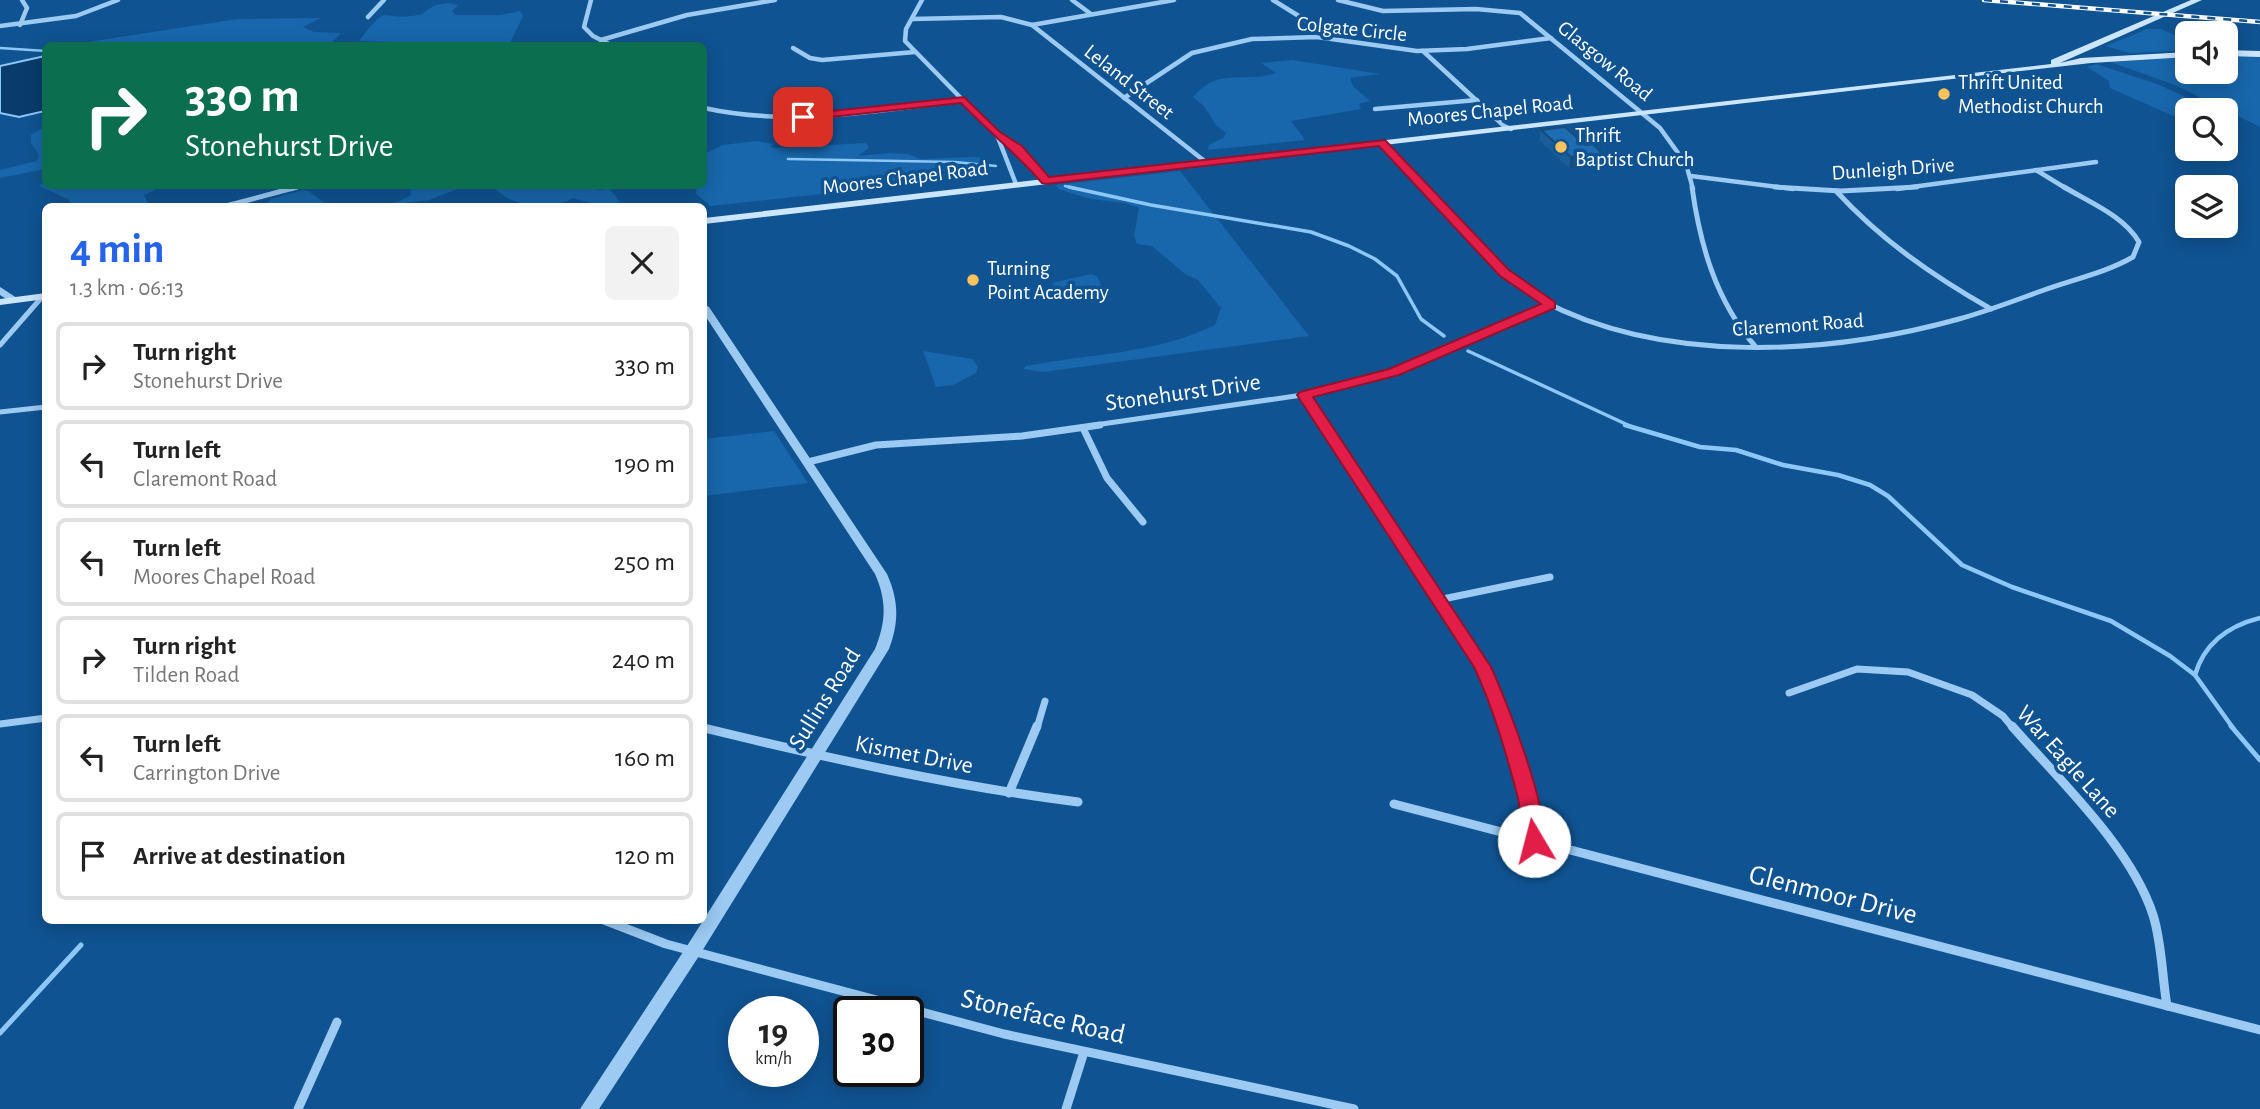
<!DOCTYPE html>
<meta charset="utf-8">
<style>
body{margin:0;font-family:"Alegreya Sans",sans-serif;background:#f2f2f2;color:#222;height:100vh;display:flex;flex-direction:column;font-size:26px;white-space:nowrap}
*{box-sizing:border-box;margin:0}
p{font-size:23px;color:#767676}
.icon{flex:none;width:38px;height:38px;fill:none;stroke:currentColor;stroke-width:2;stroke-linecap:round;stroke-linejoin:round}
.map{position:relative;flex:1;overflow:hidden}
.panel{position:absolute;left:42px;top:203px;width:665px;height:721px;display:flex;flex-direction:column;background:#fff;border-radius:10px;box-shadow:0 4px 18px #0003}
.panel>*{flex:none}
.guide{position:absolute;left:42px;top:42px;width:665px;height:147px;border-radius:10px;box-shadow:0 4px 18px #0003;background:#0b6e4f;color:#fff;overflow:hidden}
.controls{position:absolute;left:2175px;top:21px;display:grid;gap:14px}
.controls a{display:grid;place-items:center;width:63px;height:63px;border-radius:10px;background:#fff;box-shadow:0 4px 18px #0003;font-size:35px}
.speed{position:absolute;left:728px;top:996px;display:flex;gap:14px;font-size:35px;font-weight:700;text-align:center}
.speed>*{display:grid;place-content:center;width:91px;height:91px;border-radius:50%;background:#fff;box-shadow:0 4px 18px #0003;line-height:1}
.speed small{font-size:18px;font-weight:400}
.speed .limit{border:4px solid #111;border-radius:10px;background:#fff;color:#111}
.pin{position:absolute;display:grid;place-items:center;width:60px;height:60px;color:#fff;margin:-30px;border-radius:14px;box-shadow:0 4px 10px #0006}
.me{position:absolute;width:77px;margin:-38px;rotate:352deg;stroke-linejoin:round;filter:drop-shadow(0 0 5px #0008)}
.turn{display:flex;align-items:center;gap:24px;height:147px;padding:0 28px;font-size:32px}
.turn .icon{width:91px;height:91px;stroke-width:2.5}
.turn b{display:block;font-size:49px;line-height:60px}
.round{display:grid;place-items:center;flex:none;width:74px;height:74px;border-radius:10px;background:#f2f2f2}
.overview{display:flex;align-items:center;justify-content:space-between;height:119px;padding:0 28px}
h1{font-size:42px;font-weight:600;line-height:52px;color:#2563eb}
ul{padding:0;list-style:none}
li{display:flex;align-items:center;gap:21px;height:88px;margin:0 14px 10px;padding:0 14px;border:4px solid #e0e0e0;border-radius:10px}
li div{flex:1}
li b{display:block;font-size:26px}
li em{font-style:normal}
.map>svg:first-child{display:block}
.green{fill:#1867ac}
.water{fill:#093c6d;stroke:#8dc7f7;stroke-width:2}
.lines{fill:none;stroke-linecap:round;stroke-linejoin:round}
.stream-far3{stroke:#8dc7f7;stroke-width:2.5}
.stream-far2{stroke:#8dc7f7;stroke-width:3.5}
.stream-far1{stroke:#8dc7f7;stroke-width:4.5}
.stream{stroke:#8dc7f7;stroke-width:5}
.minor-far3{stroke:#9ccaf3;stroke-width:4.5}
.minor-far2{stroke:#9ccaf3;stroke-width:5}
.minor-far1{stroke:#9ccaf3;stroke-width:7}
.minor{stroke:#9ccaf3;stroke-width:9}
.tertiary{fill:#9ccaf3;fill-rule:evenodd}
.secondary{fill:#cbe5fd;fill-rule:evenodd}
.rail-casing{stroke:#fff;stroke-width:4.5}
.rail{stroke:#105392;stroke-width:2.5;stroke-dasharray:8;stroke-linecap:butt}
.wall{fill:#1a5d98}
.shaded-wall{fill:#154c7c}
.building{fill:#1e6cb1;stroke:#154c7c;stroke-width:2}
.route{fill:#e11d48;stroke:#92132f;stroke-width:2}
.poi-dot{fill:#ffc35e;stroke:#105392;stroke-width:2.5}
.labels{text-anchor:middle;dominant-baseline:central;stroke-width:7;stroke-linejoin:round;paint-order:stroke}
.far-street-label{font-size:21px;fill:#fff;stroke:#105392}
.far-poi-label{font-size:21px;fill:#fff;stroke:#105392;text-anchor:start}
.street-label{font-size:24px;fill:#fff;stroke:#105392}
.near-street-label{font-size:28px;fill:#fff;stroke:#105392}
</style>
<div class="map">
<svg width="2260" height="1109" viewBox="0 0 2260 1109">
<rect width="100%" height="100%" fill="#105392"/>
<g class="green">
<path d="M448 3 458 5 452 11 456 15H501L520 11 523 16 509 45 359 41C390 0 378 22 418 15 425 14 426 10 432 7 436 4 443 4 448 3Z"/>
<polygon points="321,18 303,27 314,32 341,33 329,45 68,45 237,19"/>
<polygon points="2147,29 2161,29 2187,40 2187,50 2129,53 2106,46"/>
<polygon points="2187,56 2188,72 2226,72 2226,56 2260,56 2260,127 2175,85 2110,62"/>
<path d="M1292 60 1380 74 1350 78 1353 86 1370 101 1359 104 1361 109 1291 121 1305 140 1208 150 1209 145 1223 138 1226 133 1216 125 1204 106 1193 97C1219 66 1242 84 1276 73L1261 63Z"/>
<polygon points="2096,64 2157,84 2214,110 2188,110 2187,122 2110,88 2109,81 2087,67"/>
<polygon points="45,127 45,169 0,178 0,170 37,161 39,155 31,143 31,135"/>
<polygon points="757,141 773,144 770,147 775,148 866,143 869,148 858,156 889,153 908,154 920,159 975,157 981,158 992,172 989,176 710,206 696,194 697,186 704,186 704,154 723,145"/>
<path d="M1180 171 1309 336 1043 372 1023 369 1026 366C1088 354 1157 354 1215 325L1221 308 1198 280 1185 274 1152 246 1137 244 1134 236 1139 208 1125 203 1091 199 1058 189 1056 185Z"/>
<polygon points="45,182 46,186 164,186 144,195 149,206 69,206 70,200 39,186"/>
<polygon points="410,186 465,186 429,200 379,206 400,201 411,195"/>
<path d="M488 186H589L599 190 609 188 620 202 603 206 573 198C553 208 534 209 512 200 504 197 497 189 488 186Z"/>
<polygon points="303,190 309,191 324,203 321,206 265,206 271,199"/>
<path d="M1091 274 1097 276 1101 285 1094 294C1080 296 1060 296 1052 283Z"/>
<polygon points="923,351 972,359 978,367 976,373 953,385 936,387"/>
<polygon points="774,431 808,483 704,496 704,439"/>
</g>
<polygon class="water" points="45,56 45,111 19,117 0,113 0,66"/>
<g class="lines">
<g class="stream-far3">
<polyline points="0,48 46,51"/>
<polyline points="788,159 955,162 996,166"/>
<polyline points="1065,186 1077,189"/>
</g>
<g class="stream-far2">
<polyline points="1069,187 1151,205 1311,232 1349,246 1375,259 1397,276 1421,319 1444,336"/>
<polyline points="1468,351 1630,426"/>
</g>
<g class="stream-far1">
<polyline points="1625,425 1700,447 1736,450 1783,465 1838,475 1870,485 1888,496 1962,565 2012,587 2111,621 2170,656 2195,675 2233,728"/>
<path d="M2195 675C2204 644 2228 626 2260 618"/>
</g>
<g class="stream">
<polyline points="2231,726 2260,760"/>
<polyline points="0,1033 81,945"/>
</g>
<g class="minor-far3">
<polyline points="591,0 584,27 593,36 613,46"/>
<polyline points="922,0 906,29 905,41 996,134 1018,149 1046,181"/>
<polyline points="1072,0 1091,14"/>
<polyline points="1273,0 1331,36"/>
<polyline points="1338,0 1383,11 1476,9 1520,13 1660,128 1686,164 1693,189"/>
<polyline points="368,17 384,0"/>
<polyline points="912,19 1001,17 1032,25 1174,0"/>
<polyline points="20,25 27,8 22,0"/>
<polyline points="1032,25 1207,163"/>
<polyline points="0,26 76,16 118,0"/>
<polyline points="601,40 687,15 775,0"/>
<polyline points="793,48 810,58 822,60 915,52"/>
<polyline points="1423,51 1504,126 1511,129"/>
<polyline points="1124,98 1192,53 1252,39 1317,37 1417,51 1467,49 1551,38"/>
<path d="M704 108C790 127 877 111 964 100"/>
<polyline points="1375,109 1477,100"/>
<polyline points="997,135 1016,184"/>
<polyline points="1381,143 1424,189"/>
<polyline points="2036,170 2067,189"/>
<polyline points="1691,176 1793,189"/>
<polyline points="291,189 300,186"/>
<polyline points="1897,189 2096,162"/>
</g>
<g class="minor-far2">
<path d="M1423 187C1457 223 1497 276 1541 300 1663 365 1829 355 1959 319 1988 311 2016 300 2044 290 2074 279 2105 273 2133 257L2139 242C2124 216 2089 202 2064 187"/>
<path d="M1692 187C1700 245 1716 301 1755 346"/>
<polyline points="1775,187 1841,191 1917,187"/>
<path d="M1836 191C1881 240 1933 276 1991 309"/>
<polyline points="226,206 297,187"/>
<polyline points="0,345 42,297"/>
<polyline points="1304,395 1325,426"/>
<polyline points="0,412 46,407"/>
<polyline points="1088,426 1316,393 1394,372 1550,305"/>
</g>
<g class="minor-far1">
<polyline points="1323,425 1482,667 1508,728"/>
<polyline points="1083,428 1107,478 1143,522"/>
<polyline points="808,462 876,445 1022,436 1100,425"/>
<polyline points="1438,600 1550,577"/>
<polyline points="1789,693 1857,669 1908,672 1972,695 2003,716 2013,728"/>
<polyline points="0,724 46,718"/>
<polyline points="1037,728 1045,701"/>
</g>
<g class="minor">
<polyline points="1507,726 1522,774 1534,841"/>
<path d="M2012 726C2059 780 2131 847 2153 915 2162 943 2162 977 2167 1006"/>
<path d="M704 728C828 758 952 786 1078 802"/>
<polyline points="1009,793 1037,726"/>
<polyline points="1394,804 2260,1030"/>
<polyline points="604,920 666,944 1004,1034 1354,1109"/>
<polyline points="298,1109 337,1022"/>
<polyline points="1066,1109 1084,1052"/>
</g>
<g class="tertiary">
<polygon points="0,287 17,298 17,302 11,302 0,295"/>
<path d="M704 304 709 307 887 574C899 601 899 622 889 649L699 956 599 1109H580L687 946 875 649C886 622 887 601 875 574L704 314Z"/>
</g>
<g class="secondary">
<polygon points="2191,0 2202,0 2060,63 2081,58 2188,52 2188,57 2091,63 704,224 704,218 2051,64 2051,60"/>
<polygon points="2226,50 2260,51 2260,57 2226,56"/>
<polygon points="46,293 46,299 0,305 0,299"/>
</g>
<defs>
<polyline id="rail" points="1984,0 2260,22"/>
</defs>
<use href="#rail" class="rail-casing"/>
<use href="#rail" class="rail"/>
</g>
<polygon class="wall" points="1541,130 1601,164 1569,168 1539,140"/>
<polygon class="shaded-wall" points="1603,154 1601,164 1569,168 1571,157"/>
<polygon class="building" points="1565,127 1585,145 1593,144 1603,154 1571,157 1541,130"/>
<path class="route" d="M964 97 1000 132 1022 146 1049 177 1385 140 1509 270 1555 302V308L1399 375 1313 397 1491 667C1504 695 1555 821 1541 846L1534 849 1527 846C1520 833 1521 813 1518 798 1506 753 1494 710 1474 667L1297 395 1300 392 1389 369 1541 304 1500 276 1379 146 1046 184 1042 183C1017 154 988 131 961 103L803 120 798 117 803 114Z"/>
<g class="poi-dot">
<circle cx="1944" cy="94" r="7"/>
<circle cx="1561" cy="147" r="7"/>
<circle cx="973" cy="280" r="7"/>
</g>
<g class="labels">
<g class="far-street-label">
<text transform="translate(1352 29) rotate(6)">Colgate Circle</text>
<text transform="translate(1605 61) rotate(39)">Glasgow Road</text>
<text transform="translate(1129 82) rotate(38)">Leland Street</text>
<text transform="translate(1490 111) rotate(-6)">Moores Chapel Road</text>
<text transform="translate(1893 169) rotate(-4)">Dunleigh Drive</text>
<text transform="translate(905 178) rotate(-7)">Moores Chapel Road</text>
<text transform="translate(1798 325) rotate(-4)">Claremont Road</text>
</g>
<g class="far-poi-label">
<text x="1958" y="82">Thrift United<tspan x="1958" dy="24">Methodist Church</tspan></text>
<text x="1575" y="135">Thrift<tspan x="1575" dy="24">Baptist Church</tspan></text>
<text x="987" y="268">Turning<tspan x="987" dy="24">Point Academy</tspan></text>
</g>
<g class="street-label">
<text transform="translate(1183 393) rotate(-8)">Stonehurst Drive</text>
<text transform="translate(825 699) rotate(-58)">Sullins Road</text>
<text transform="translate(914 755) rotate(11)">Kismet Drive</text>
<text transform="translate(2068 762) rotate(48)">War Eagle Lane</text>
</g>
<g class="near-street-label">
<text transform="translate(1833 895) rotate(14)">Glenmoor Drive</text>
<text transform="translate(1043 1017) rotate(13)">Stoneface Road</text>
</g>
</g>
</svg>
<div class="controls">
<a><svg class="icon" aria-label="sound" viewBox="0 0 24 24"><path d="M4 9h4l5-4v14l-5-4H4zM17 9q2 3 0 6"/></svg></a>
<a><svg class="icon" aria-label="search" viewBox="0 0 24 24"><circle cx="10" cy="10" r="6"/><path d="M15 15l6 6"/></svg></a>
<a><svg class="icon" aria-label="layers" viewBox="0 0 24 24"><path d="M12 4l9 5-9 5-9-5zM3 14l9 5 9-5"/></svg></a>
</div>
<div class="speed"><div>19<small>km/h</small></div><div class="limit">30</div></div>
<div class="pin" style="left:803px;top:117px;background:#d93025"><svg class="icon" aria-label="arrive" viewBox="0 0 24 24"><path d="M6 21V4h12l-3 4 3 4H6"/></svg></div>
<svg class="me" style="left:1534px;top:841px" viewBox="-20 -20 40 40"><circle r="19" fill="#fff"/><path d="M0-13L10 11 0 6-10 11z" fill="#e11d48"/></svg>
<div class="guide">
<div class="turn"><svg class="icon" aria-label="right" viewBox="0 0 24 24"><path d="M7 20v-9h11M14 6l5 5-5 5"/></svg><div><b>330 m</b>Stonehurst Drive</div></div>
</div>
<section class="panel">
<div class="overview"><div><h1>4 min</h1><p>1.3 km · 06:13</p></div><a class="round"><svg class="icon" aria-label="close" viewBox="0 0 24 24"><path d="M6 6l12 12M18 6L6 18"/></svg></a></div>
<ul>
<li><svg class="icon" aria-label="right" viewBox="0 0 24 24"><path d="M7 20v-9h11M14 6l5 5-5 5"/></svg><div><b>Turn right</b><p>Stonehurst Drive</p></div><em>330 m</em></li>
<li><svg class="icon" aria-label="left" viewBox="0 0 24 24"><path d="M17 20v-9H6M10 6l-5 5 5 5"/></svg><div><b>Turn left</b><p>Claremont Road</p></div><em>190 m</em></li>
<li><svg class="icon" aria-label="left" viewBox="0 0 24 24"><path d="M17 20v-9H6M10 6l-5 5 5 5"/></svg><div><b>Turn left</b><p>Moores Chapel Road</p></div><em>250 m</em></li>
<li><svg class="icon" aria-label="right" viewBox="0 0 24 24"><path d="M7 20v-9h11M14 6l5 5-5 5"/></svg><div><b>Turn right</b><p>Tilden Road</p></div><em>240 m</em></li>
<li><svg class="icon" aria-label="left" viewBox="0 0 24 24"><path d="M17 20v-9H6M10 6l-5 5 5 5"/></svg><div><b>Turn left</b><p>Carrington Drive</p></div><em>160 m</em></li>
<li><svg class="icon" aria-label="arrive" viewBox="0 0 24 24"><path d="M6 21V4h12l-3 4 3 4H6"/></svg><div><b>Arrive at destination</b></div><em>120 m</em></li>
</ul>
</section>
</div>
